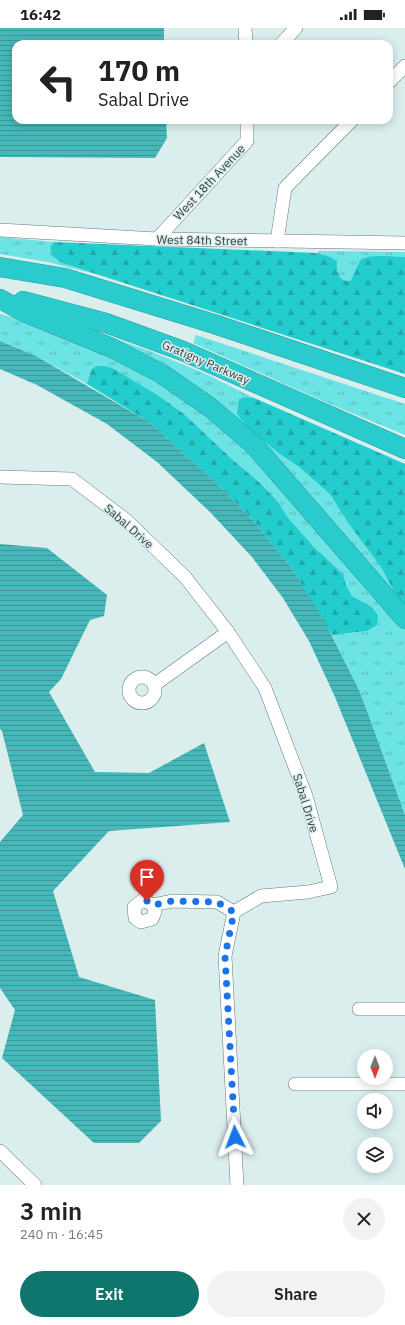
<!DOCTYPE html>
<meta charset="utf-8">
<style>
body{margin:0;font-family:"IBM Plex Sans",sans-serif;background:#f2f2f2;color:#222;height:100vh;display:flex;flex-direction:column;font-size:15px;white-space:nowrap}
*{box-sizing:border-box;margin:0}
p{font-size:13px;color:#767676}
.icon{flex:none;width:22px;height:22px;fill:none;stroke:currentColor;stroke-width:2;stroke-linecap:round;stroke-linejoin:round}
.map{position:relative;height:1157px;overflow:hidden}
.drawer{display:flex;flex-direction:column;background:#fff;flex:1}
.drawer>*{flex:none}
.guide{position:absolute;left:12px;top:12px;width:381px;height:84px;border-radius:12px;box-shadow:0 2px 10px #0003;background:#fff;color:#222;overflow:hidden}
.needle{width:26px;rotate:180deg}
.buttons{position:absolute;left:357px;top:1021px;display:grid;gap:8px}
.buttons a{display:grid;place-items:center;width:36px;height:36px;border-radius:50%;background:#fff;box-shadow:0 2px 10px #0003;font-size:20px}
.pin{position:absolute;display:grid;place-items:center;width:34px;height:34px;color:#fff;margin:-41px -17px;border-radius:50% 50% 50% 0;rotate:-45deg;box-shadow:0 0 4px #0007}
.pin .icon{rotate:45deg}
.me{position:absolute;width:44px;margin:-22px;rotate:357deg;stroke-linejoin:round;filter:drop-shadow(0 0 3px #0008)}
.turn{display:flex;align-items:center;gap:14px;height:84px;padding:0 20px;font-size:18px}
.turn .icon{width:52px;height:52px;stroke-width:2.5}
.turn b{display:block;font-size:28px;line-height:34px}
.round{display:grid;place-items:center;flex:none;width:42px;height:42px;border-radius:21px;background:#f2f2f2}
.head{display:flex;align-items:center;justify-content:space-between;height:68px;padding:0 20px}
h1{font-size:24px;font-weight:600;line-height:30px}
.action{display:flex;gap:8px;margin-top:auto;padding:8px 20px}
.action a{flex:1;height:46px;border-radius:24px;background:#0f766e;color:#fff;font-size:16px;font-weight:600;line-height:46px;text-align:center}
.action a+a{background:#f2f2f2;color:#222}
.status{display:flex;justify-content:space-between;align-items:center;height:28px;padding:0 20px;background:#fff;direction:ltr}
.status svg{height:11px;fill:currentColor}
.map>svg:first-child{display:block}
.grass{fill:url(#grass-tufts)}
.forest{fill:url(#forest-firs)}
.water{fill:url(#water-rules)}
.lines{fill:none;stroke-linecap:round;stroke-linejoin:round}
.minor-casing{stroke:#677979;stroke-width:14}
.highway-casing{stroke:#2f9a9b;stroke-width:20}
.minor{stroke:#fff;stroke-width:13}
.highway{stroke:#2acbcc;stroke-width:19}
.route{stroke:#1a73e8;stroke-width:7;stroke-dasharray:0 12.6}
.labels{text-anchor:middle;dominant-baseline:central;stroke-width:3;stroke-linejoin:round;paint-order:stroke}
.street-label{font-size:12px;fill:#373f3f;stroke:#d9eeed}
</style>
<div class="status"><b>16:42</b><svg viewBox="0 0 49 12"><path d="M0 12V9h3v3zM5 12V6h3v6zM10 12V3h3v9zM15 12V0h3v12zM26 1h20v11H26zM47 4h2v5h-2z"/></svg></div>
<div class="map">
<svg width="405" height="1157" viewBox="0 0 405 1157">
<defs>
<pattern id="grass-tufts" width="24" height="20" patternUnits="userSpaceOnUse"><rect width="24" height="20" fill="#6ce4e5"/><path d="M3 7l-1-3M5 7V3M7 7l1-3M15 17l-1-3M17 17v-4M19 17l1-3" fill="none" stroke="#5ababb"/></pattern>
<pattern id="forest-firs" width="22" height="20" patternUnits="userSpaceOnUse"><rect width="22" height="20" fill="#23cdce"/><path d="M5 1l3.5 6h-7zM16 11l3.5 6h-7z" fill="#1fa8a9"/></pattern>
<pattern id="water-rules" width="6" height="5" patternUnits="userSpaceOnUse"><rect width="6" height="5" fill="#47b8b9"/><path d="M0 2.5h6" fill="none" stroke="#3c9798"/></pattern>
</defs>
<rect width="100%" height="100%" fill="#d9eeed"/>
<g class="grass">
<polygon points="0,209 54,214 50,219 52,228 62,235 95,246 47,234 0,226"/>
<path d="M319 223 405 224V229H366C359 236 356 245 350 253 337 253 334 237 328 228L317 225Z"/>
<polygon points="0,286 23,292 79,312 181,365 248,420 405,601 405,787 360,664 332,607 367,603 372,579 352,568 346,557 343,546 313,518 288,491 277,473 260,455 234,433 184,386 159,368 91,342 87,356 36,328 0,313"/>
<polygon points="93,303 150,323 204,345 254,370 405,436 405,587 278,438"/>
<polygon points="196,307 405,376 405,407 325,374 193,315"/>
</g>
<g class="forest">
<path d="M54 214 317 225 328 228 337 233C336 243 338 253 350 253 355 246 356 239 360 233 365 225 395 229 405 229V346L62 235 52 228 50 219Z"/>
<polygon points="96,338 104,338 112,340 159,368 184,386 234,433 260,455 277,473 289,491 313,518 343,546 346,557 352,568 372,579 378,588 377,597 367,603 332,607 291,539 251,490 213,452 149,394 87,356 91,342"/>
<polygon points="246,369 254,370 405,436 405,583 381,539 349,496 330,466 298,438 280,426 250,402 237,386 239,371"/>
</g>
<g class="water">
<polygon points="0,0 164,0 164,16 16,16 16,92 166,92 167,110 155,130 0,129"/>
<polygon points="0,313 36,328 149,394 213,452 251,490 291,539 324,592 360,664 405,787 405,841 335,669 309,613 283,570 252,529 210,484 157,434 107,396 37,357 0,341"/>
<polygon points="0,516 47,520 107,567 104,588 90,592 61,651 49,664 95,744 149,745 204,715 230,794 109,803 53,863 79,949 155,972 161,1093 139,1115 94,1115 2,1030 15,982 0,960 0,814 23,787 2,703 0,701"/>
</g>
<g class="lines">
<defs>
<g id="minor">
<polyline points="245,0 246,16"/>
<polyline points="281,16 296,0"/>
<polyline points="389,54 405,38"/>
<polyline points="0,202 157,211 405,215"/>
<polyline points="157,211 247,113 247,92"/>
<polyline points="277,213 285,160 352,92"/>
<polyline points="0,449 72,451 126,492 185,549 228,604 265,660 306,768 331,859 308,864 261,868 234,884 225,928 237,1157"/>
<circle cx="142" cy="662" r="13"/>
<polyline points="154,657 228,604"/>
<polyline points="153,877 155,884 152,891 141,894 135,890 134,879 143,872 153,877 172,873 217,874 234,884"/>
<polyline points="359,981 405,981"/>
<polyline points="295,1056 405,1056"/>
<polyline points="0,1123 35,1157"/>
</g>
<g id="highway">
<polyline points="0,239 65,250 214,296 405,360"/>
<polyline points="0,271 24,284 112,320 162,346 211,380 254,417 405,591"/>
<polyline points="23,273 106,295 183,323 405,421"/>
</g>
</defs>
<use href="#minor" class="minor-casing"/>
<use href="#highway" class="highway-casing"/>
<use href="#minor" class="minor"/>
<use href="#highway" class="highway"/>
</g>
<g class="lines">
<polyline class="route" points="147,873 153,877 172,873 217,874 234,884 225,928 235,1109"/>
</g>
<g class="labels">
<g class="street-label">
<text transform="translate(209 154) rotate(-47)">West 18th Avenue</text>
<text transform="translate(202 212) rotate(1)">West 84th Street</text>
<text transform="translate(206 334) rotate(23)">Gratigny Parkway</text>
<text transform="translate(129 498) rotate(41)">Sabal Drive</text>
<text transform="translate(306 775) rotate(73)">Sabal Drive</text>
</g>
</g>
</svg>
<div class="buttons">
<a><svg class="needle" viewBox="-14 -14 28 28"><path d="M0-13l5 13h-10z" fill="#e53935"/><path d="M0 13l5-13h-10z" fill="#767676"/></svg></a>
<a><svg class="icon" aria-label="sound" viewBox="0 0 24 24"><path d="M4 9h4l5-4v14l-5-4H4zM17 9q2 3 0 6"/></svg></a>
<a><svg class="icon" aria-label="layers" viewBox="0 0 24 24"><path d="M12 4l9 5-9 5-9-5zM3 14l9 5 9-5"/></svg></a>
</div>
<div class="pin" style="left:147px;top:873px;background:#d93025"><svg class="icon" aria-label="arrive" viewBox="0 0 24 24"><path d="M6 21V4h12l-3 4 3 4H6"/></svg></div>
<svg class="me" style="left:235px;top:1109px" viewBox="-20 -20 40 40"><path d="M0-17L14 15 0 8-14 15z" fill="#1a73e8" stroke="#fff" stroke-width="4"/></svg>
<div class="guide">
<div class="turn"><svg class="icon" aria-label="left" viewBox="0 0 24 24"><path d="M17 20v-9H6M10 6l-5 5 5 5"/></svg><div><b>170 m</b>Sabal Drive</div></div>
</div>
</div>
<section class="drawer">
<div class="head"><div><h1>3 min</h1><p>240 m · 16:45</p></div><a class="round"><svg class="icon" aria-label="close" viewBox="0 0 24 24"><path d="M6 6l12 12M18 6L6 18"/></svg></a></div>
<div class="action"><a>Exit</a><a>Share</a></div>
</section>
